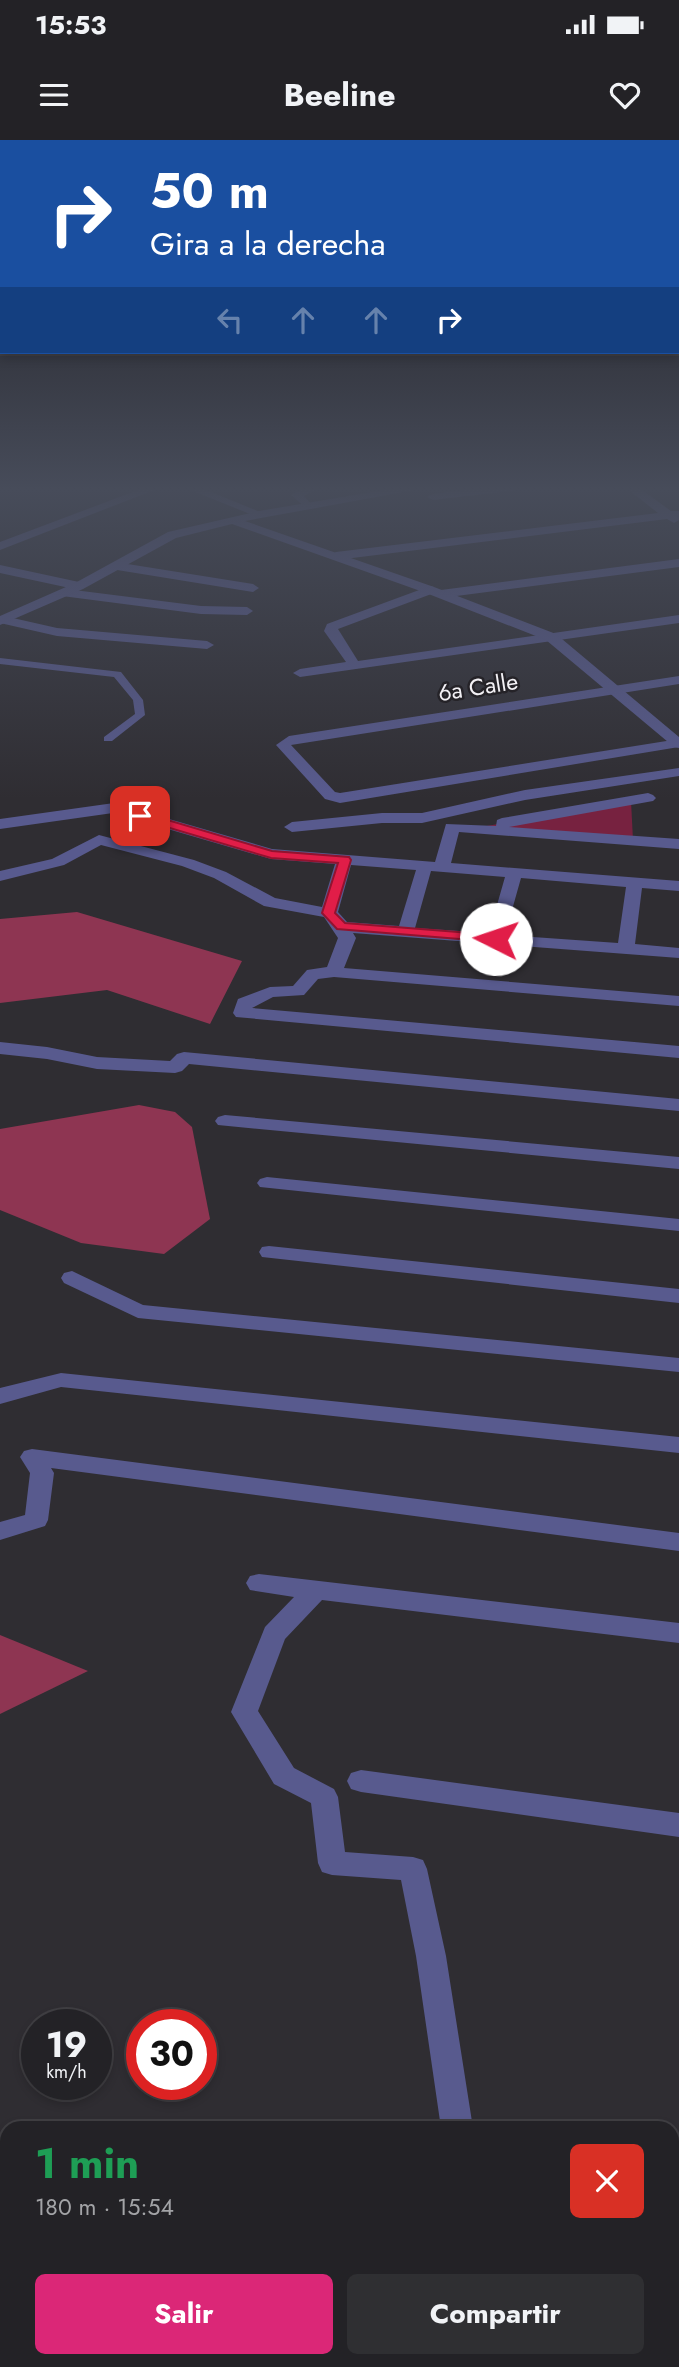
<!DOCTYPE html>
<html lang="es">
<meta charset="utf-8">
<style>
body{margin:0;font-family:Jost,sans-serif;background:#2f2f32;color:#f1f3f6;height:100vh;display:flex;flex-direction:column;font-size:26px;white-space:nowrap}
*{box-sizing:border-box;margin:0}
p{font-size:23px;color:#a3a4a7}
.icon{flex:none;width:38px;height:38px;fill:none;stroke:currentColor;stroke-width:2;stroke-linecap:round;stroke-linejoin:round}
.map{position:relative;flex:1;overflow:hidden}
.sheet{position:absolute;left:0px;top:1981px;width:679px;height:247px;display:flex;flex-direction:column;background:#232226;border-radius:21px 21px 0 0;box-shadow:0 4px 10px #0003,0 0 0 2px #403f43}
.sheet>*{flex:none}
.hud{position:absolute;left:0px;top:0px;width:679px;height:214px;box-shadow:0 4px 10px #0003,0 0 0 2px #403f43;background:#1a4fa0;color:#fff;overflow:hidden}
.speed{position:absolute;left:21px;top:1869px;display:flex;gap:14px;font-size:35px;font-weight:700;text-align:center}
.speed>*{display:grid;place-content:center;width:91px;height:91px;border-radius:50%;background:#232226;box-shadow:0 4px 10px #0003,0 0 0 2px #403f43;line-height:1}
.speed small{font-size:18px;font-weight:400}
.speed .limit{border:10px solid #d22;background:#fff;color:#111}
.pin{position:absolute;display:grid;place-items:center;width:60px;height:60px;color:#fff;margin:-30px;border-radius:14px;box-shadow:0 4px 10px #0006}
.me{position:absolute;width:77px;margin:-38px;rotate:274deg;stroke-linejoin:round;filter:drop-shadow(0 0 5px #0008)}
.turn{display:flex;align-items:center;gap:24px;height:147px;padding:0 35px;font-size:32px}
.turn .icon{width:91px;height:91px;stroke-width:2.5}
.turn b{display:block;font-size:49px;line-height:60px}
.lanes{display:flex;align-items:center;height:66px;padding:0 35px;background:#0003;justify-content:center;gap:35px;direction:ltr}
.lanes .off{opacity:.35}
.round{display:grid;place-items:center;flex:none;width:74px;height:74px;border-radius:10px;background:#2f2f32}
.head{display:flex;align-items:center;justify-content:space-between;height:119px;padding:0 35px}
h1{font-size:42px;font-weight:700;line-height:52px;color:#1e9e55}
.button{display:flex;gap:14px;margin-top:auto;padding:14px 35px}
.button a{flex:1;height:80px;border-radius:10px;background:#db2777;color:#fff;font-size:28px;font-weight:700;line-height:80px;text-align:center}
.button a+a{background:#2f2f32;color:#f1f3f6}
.status{display:flex;justify-content:space-between;align-items:center;height:49px;padding:0 35px;background:#232226;direction:ltr}
.status svg{height:19px;fill:currentColor}
header{display:flex;justify-content:space-between;align-items:center;height:91px;padding:0 35px;background:#232226;font-size:32px;font-weight:700}
.map>svg:first-child{display:block}
.green{fill:#772240}
.forest{fill:#8e3552}
.lines{fill:none;stroke-linecap:round;stroke-linejoin:round}
.service{fill:#585a8e;fill-rule:evenodd}
.minor{fill:#585a8e;fill-rule:evenodd}
.tertiary{fill:#585a8e;fill-rule:evenodd}
.route{fill:#e11d48;stroke:#92132f;stroke-width:2}
.labels{text-anchor:middle;dominant-baseline:central;stroke-width:5;stroke-linejoin:round;paint-order:stroke}
.far-street-label{font-size:23px;fill:#f3f1f5;stroke:#252328}
</style>
<div class="status"><b>15:53</b><svg viewBox="0 0 49 12"><path d="M0 12V9h3v3zM5 12V6h3v6zM10 12V3h3v9zM15 12V0h3v12zM26 1h20v11H26zM47 4h2v5h-2z"/></svg></div>
<header><svg class="icon" aria-label="menu" viewBox="0 0 24 24"><path d="M4 6h16M4 12h16M4 18h16"/></svg>Beeline<svg class="icon" aria-label="heart" viewBox="0 0 24 24"><path d="M12 20l-8-8c-3-5 5-10 8-4 3-6 11-1 8 4z"/></svg></header>
<div class="map">
<svg width="679" height="2227" viewBox="0 0 679 2227">
<rect width="100%" height="100%" fill="#2f2d32"/>
<polygon class="green" points="631,661 633,700 469,689"/>
<g class="forest">
<polygon points="77,772 242,821 210,884 107,850 0,863 0,779"/>
<polygon points="139,965 175,972 192,987 210,1079 164,1114 81,1103 0,1070 0,989"/>
<polygon points="0,1495 88,1531 0,1574"/>
<polygon points="0,2058 7,2061 7,2221 118,2221 118,2227 0,2227"/>
</g>
<g class="lines">
<polygon class="service" points="0,518 121,532 143,560 145,575 112,601 104,601 104,597 135,574 133,560 114,537 0,524"/>
<g class="minor">
<polygon points="146,347 162,347 0,410 0,402"/>
<polygon points="183,347 199,347 265,374 255,376"/>
<polygon points="305,347 321,347 304,356 312,365 306,368 291,355"/>
<polygon points="486,347 523,347 518,350 433,360 427,357 433,354"/>
<polygon points="625,347 638,347 671,371 679,371 679,380 674,383 667,379 336,420 330,416 336,412 658,373"/>
<polygon points="679,419 679,427 441,458 435,454 441,450"/>
<polygon points="115,422 253,444 259,448 253,452 111,429 109,426"/>
<polygon points="0,425 79,442 85,446 79,450 0,433"/>
<polygon points="430,446 434,447 434,453 338,489 358,521 679,475 679,483 300,537 293,533 300,529 346,522 324,491 327,484"/>
<polygon points="66,449 201,466 247,467 253,471 247,475 201,474 62,456 60,453"/>
<polygon points="4,476 57,488 207,501 214,505 207,509 57,496 0,483 0,477"/>
<polygon points="679,536 679,544 291,605 335,652 340,653 679,599 679,607 340,663 325,659 276,605 289,596"/>
<polygon points="679,628 679,636 525,660 422,683 382,683 292,692 284,687 292,682 382,673 422,673 525,650"/>
<path d="M648 653 653 655 656 658 653 661 509 687 679 699V709L459 692 451 723 679 741V751L642 748 635 804 679 808V818L353 793 356 798 344 828 679 856V866L334 837 318 839 304 855 273 857 252 868 679 906V918L236 877 233 873 238 859 270 847 293 846 307 830 327 827 338 798 324 777 264 766 214 738 182 726 101 705 64 725 0 741V731L52 719 99 695 194 720 226 732 275 758 322 767 335 724 271 719 113 673 0 689V679L114 663 272 709 435 722 446 684 496 686 497 680 502 678ZM351 725 416 730 399 786 347 782 338 772ZM431 731 505 737 489 793 415 788ZM521 738 626 747 618 803 505 795Z"/>
<polygon points="0,902 47,907 97,917 170,921 177,914 184,912 679,959 679,971 189,924 182,931 175,933 97,929 47,919 0,914"/>
<polygon points="225,975 679,1017 679,1029 218,985 215,981 218,977"/>
<polygon points="267,1037 679,1079 679,1091 260,1047 257,1043 260,1039"/>
<polygon points="269,1106 679,1149 679,1163 262,1117 259,1112 262,1107"/>
<polygon points="72,1131 143,1165 679,1218 679,1232 138,1178 64,1143 61,1138 64,1133"/>
<polygon points="61,1233 679,1297 679,1313 61,1247 0,1264 0,1248"/>
<polygon points="32,1309 679,1393 679,1411 51,1328 54,1333 48,1380 45,1386 0,1400 0,1382 25,1375 30,1333 20,1317 24,1311"/>
<polygon points="259,1434 679,1483 679,1503 322,1460 285,1499 258,1571 294,1628 334,1649 338,1657 345,1712 413,1717 423,1720 427,1729 446,1816 473,1988 441,1988 416,1816 401,1740 332,1735 322,1732 318,1723 311,1663 274,1644 231,1572 265,1487 294,1457 250,1450 246,1443 250,1436"/>
<polygon points="361,1630 679,1673 679,1697 361,1652 351,1649 347,1641 351,1633"/>
</g>
<polygon class="tertiary" points="402,347 431,347 245,381 434,447 556,494 679,597 679,608 674,607 546,500 426,453 232,384 176,398 83,449 0,485 0,476 75,443 168,392 259,371"/>
</g>
<linearGradient id="sky" x2="0" y2="1"><stop stop-color="#1a191c"/><stop offset="0.53" stop-color="#474c5a"/><stop offset="1" stop-color="#474c5a" stop-opacity="0"/></linearGradient>
<rect width="679" height="659" fill="url(#sky)"/>
<polygon class="route" points="136,673 144,673 272,711 349,717 351,720 335,773 345,783 496,795 503,799 496,802 337,789 322,773 338,723 271,718 136,678"/>
<g class="labels">
<g class="far-street-label">
<text transform="translate(478 547) rotate(-9)">6a Calle</text>
</g>
</g>
</svg>
<div class="speed"><div>19<small>km/h</small></div><div class="limit">30</div></div>
<div class="pin" style="left:140px;top:676px;background:#d93025"><svg class="icon" aria-label="arrive" viewBox="0 0 24 24"><path d="M6 21V4h12l-3 4 3 4H6"/></svg></div>
<svg class="me" style="left:496px;top:799px" viewBox="-20 -20 40 40"><circle r="19" fill="#fff"/><path d="M0-13L10 11 0 6-10 11z" fill="#e11d48"/></svg>
<div class="hud">
<div class="turn"><svg class="icon" aria-label="right" viewBox="0 0 24 24"><path d="M7 20v-9h11M14 6l5 5-5 5"/></svg><div><b>50 m</b>Gira a la derecha</div></div>
<div class="lanes"><svg class="icon off" aria-label="left" viewBox="0 0 24 24"><path d="M17 20v-9H6M10 6l-5 5 5 5"/></svg><svg class="icon off" aria-label="ahead" viewBox="0 0 24 24"><path d="M12 20V5M6 11l6-6 6 6"/></svg><svg class="icon off" aria-label="ahead" viewBox="0 0 24 24"><path d="M12 20V5M6 11l6-6 6 6"/></svg><svg class="icon" aria-label="right" viewBox="0 0 24 24"><path d="M7 20v-9h11M14 6l5 5-5 5"/></svg></div>
</div>
<section class="sheet">
<div class="head"><div><h1>1 min</h1><p>180 m · 15:54</p></div><a class="round" style="background:#d93025;color:#fff"><svg class="icon" aria-label="close" viewBox="0 0 24 24"><path d="M6 6l12 12M18 6L6 18"/></svg></a></div>
<div class="button"><a>Salir</a><a>Compartir</a></div>
</section>
</div>
